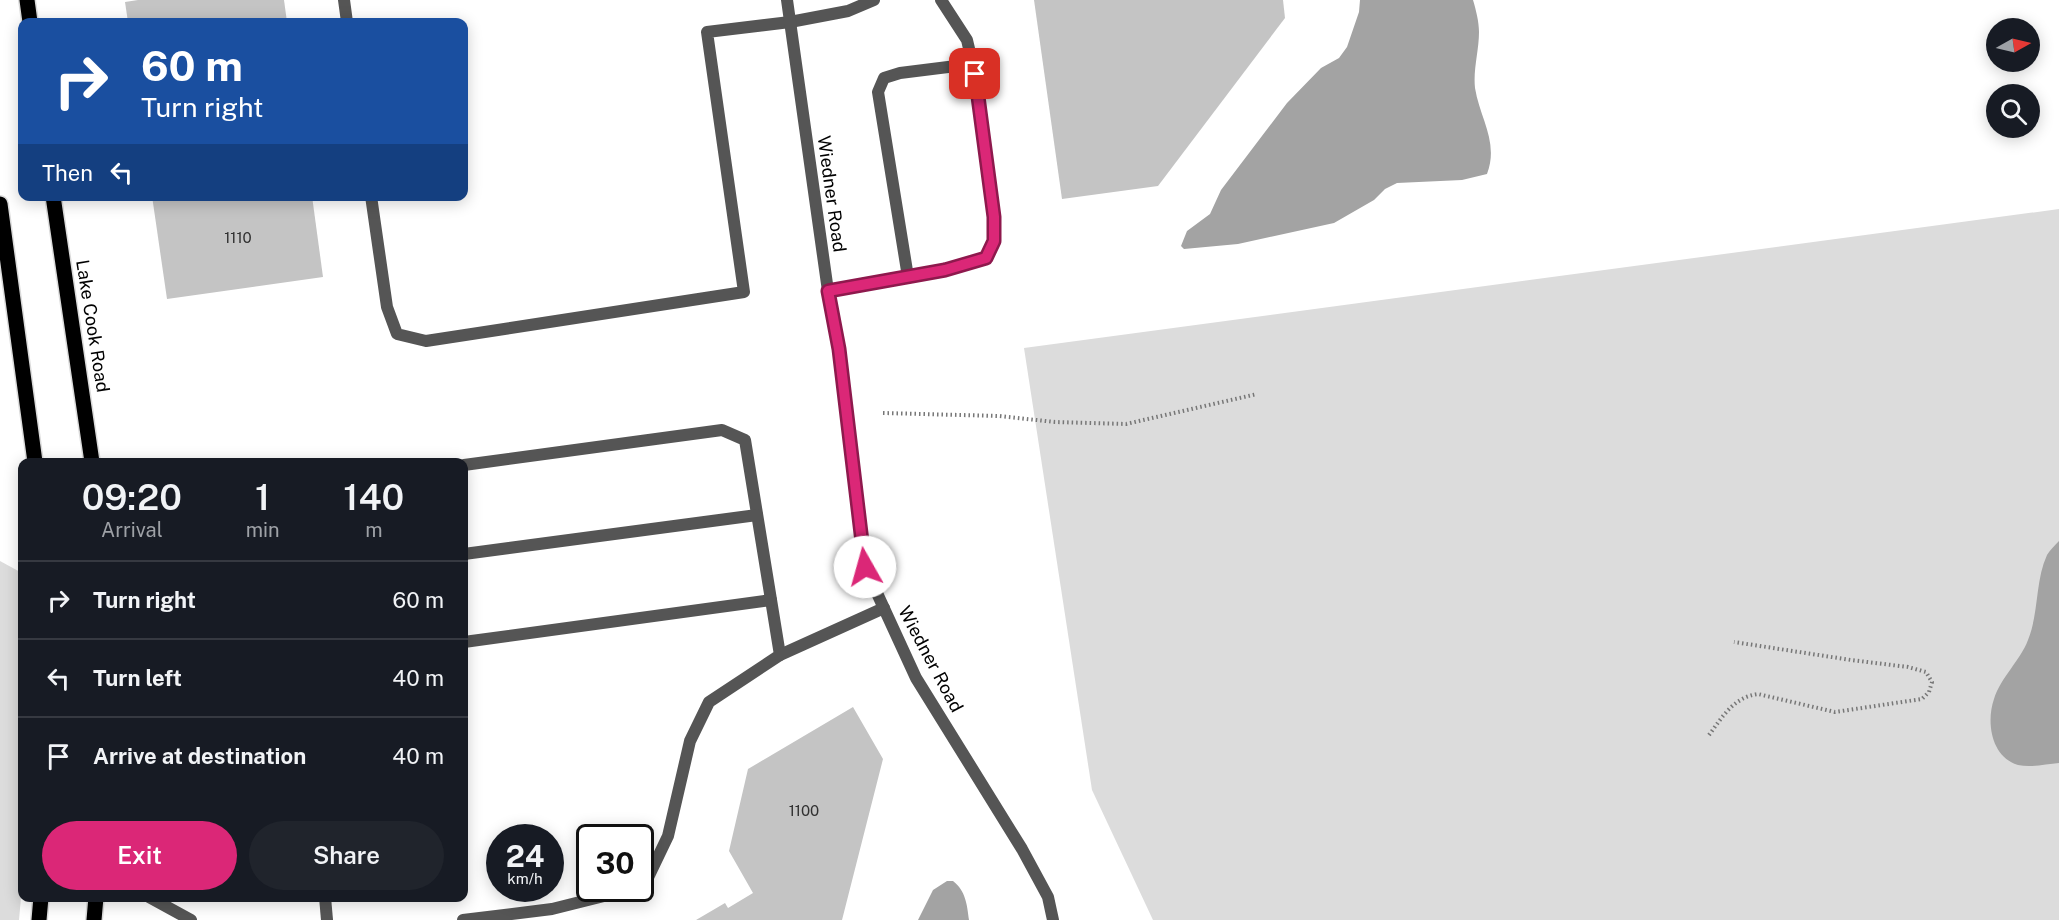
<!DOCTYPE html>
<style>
body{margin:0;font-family:"Public Sans",sans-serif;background:#20242c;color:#f1f3f6;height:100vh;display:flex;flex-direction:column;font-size:22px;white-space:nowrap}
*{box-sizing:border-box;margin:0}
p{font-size:20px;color:#9ea1a6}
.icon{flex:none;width:33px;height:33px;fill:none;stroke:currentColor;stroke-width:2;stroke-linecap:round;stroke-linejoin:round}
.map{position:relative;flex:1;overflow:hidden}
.details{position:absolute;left:18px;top:458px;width:450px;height:444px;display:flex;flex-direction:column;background:#171b24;border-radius:12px;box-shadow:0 3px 15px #0003}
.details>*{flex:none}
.banner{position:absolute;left:18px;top:18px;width:450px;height:183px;border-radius:12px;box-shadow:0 3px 15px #0003;background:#1a4fa0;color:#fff;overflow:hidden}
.needle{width:39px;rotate:82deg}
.buttons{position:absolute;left:1986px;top:18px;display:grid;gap:12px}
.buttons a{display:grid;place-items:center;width:54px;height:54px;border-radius:50%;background:#171b24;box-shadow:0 3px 15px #0003;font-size:30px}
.speed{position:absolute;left:486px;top:824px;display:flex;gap:12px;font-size:30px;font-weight:700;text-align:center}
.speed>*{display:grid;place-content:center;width:78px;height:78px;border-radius:50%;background:#171b24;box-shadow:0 3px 15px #0003;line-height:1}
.speed small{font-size:15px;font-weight:400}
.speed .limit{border:3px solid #111;border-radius:9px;background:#fff;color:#111}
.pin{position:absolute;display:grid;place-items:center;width:51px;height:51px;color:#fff;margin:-26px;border-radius:12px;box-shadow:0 3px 9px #0006}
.me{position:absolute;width:66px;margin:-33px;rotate:353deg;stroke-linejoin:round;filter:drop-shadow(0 0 4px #0008)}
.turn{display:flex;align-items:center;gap:21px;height:126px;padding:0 24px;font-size:27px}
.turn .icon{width:78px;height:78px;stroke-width:2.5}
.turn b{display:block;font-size:42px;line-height:51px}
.then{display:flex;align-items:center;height:57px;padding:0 24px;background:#0003;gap:12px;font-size:22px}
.eta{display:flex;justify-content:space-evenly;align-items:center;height:102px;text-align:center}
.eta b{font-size:36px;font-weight:600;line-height:42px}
.primary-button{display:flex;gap:12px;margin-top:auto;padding:12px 24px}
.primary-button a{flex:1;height:69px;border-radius:36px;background:#db2777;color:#fff;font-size:24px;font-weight:600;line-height:69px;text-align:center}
.primary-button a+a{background:#20242c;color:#f1f3f6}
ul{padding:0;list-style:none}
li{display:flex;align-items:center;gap:18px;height:78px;padding:0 24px;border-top:2px solid #363941}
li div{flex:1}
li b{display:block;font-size:22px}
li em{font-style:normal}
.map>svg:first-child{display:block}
.green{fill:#dcdcdc}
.water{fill:#a3a3a3}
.building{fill:#c4c4c4}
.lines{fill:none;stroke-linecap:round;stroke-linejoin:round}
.primary-casing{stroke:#dbdbdb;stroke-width:18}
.path{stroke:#777;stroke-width:4;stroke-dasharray:1.5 3;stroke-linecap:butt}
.lane{stroke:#555;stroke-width:12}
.street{stroke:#555;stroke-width:12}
.primary{stroke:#000;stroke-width:15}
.route-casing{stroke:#8e194d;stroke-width:15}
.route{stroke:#db2777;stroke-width:10}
.labels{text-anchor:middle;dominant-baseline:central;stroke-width:4.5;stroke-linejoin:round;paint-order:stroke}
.number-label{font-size:15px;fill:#313131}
.street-label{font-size:18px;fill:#000;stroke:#fff}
</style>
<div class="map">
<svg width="2059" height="920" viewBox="0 0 2059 920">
<rect width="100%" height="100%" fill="#fff"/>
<g class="green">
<polygon points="2059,209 2059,920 1153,920 1092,790 1024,348"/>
<polygon points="0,561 22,573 22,886 19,920 0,920"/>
</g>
<g class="water">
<path d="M1360 0H1473C1476 10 1479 22 1479 32 1479 51 1473 69 1475 88 1480 119 1499 142 1487 174L1462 180 1397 183 1385 189 1374 200 1334 223 1238 244 1184 249 1181 246 1187 231 1210 214 1221 190 1287 103 1321 68 1339 58 1347 47 1359 12Z"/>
<path d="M2059 541V763C2046 764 2031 768 2018 765 1991 757 1986 722 1994 699 2001 677 2020 661 2028 640 2039 613 2035 581 2047 555 2050 550 2055 545 2059 541Z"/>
<path d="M947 881H953C966 891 967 905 969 920H918L933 890Z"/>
</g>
<g class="building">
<polygon points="138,0 284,0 287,22 128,22 125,2"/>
<polygon points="1034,0 1283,0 1285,18 1158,186 1062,199"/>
<polygon points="152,196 312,196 323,277 167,299"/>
<polygon points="853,707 883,759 842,920 696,920 725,903 728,908 753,893 729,851 748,769"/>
</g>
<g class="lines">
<defs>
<g id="primary">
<polyline points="27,0 30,22"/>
<polyline points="53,196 92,462"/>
<polyline points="0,204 35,462"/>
<polyline points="39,920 41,897"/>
<polyline points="94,920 96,897"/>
</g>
</defs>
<use href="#primary" class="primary-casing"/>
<g class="path">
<polyline points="883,413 999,416 1055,422 1126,424 1257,394"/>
<path d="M1709 735C1723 716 1734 697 1758 694L1835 712 1922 699 1929 692 1932 682 1926 672 1908 667 1851 660 1734 642"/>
</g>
<g class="lane">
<polyline points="344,0 347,22"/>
<polyline points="371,196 387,307 397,334 426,341 744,292 707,32 790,22 848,11 874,0"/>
<polyline points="908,277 878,92 884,78 900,73 972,64"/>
<polyline points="828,291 945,270 986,258 994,241 994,217 975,74 967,40 941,0"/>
<polyline points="464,465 722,430 745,440 780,655 709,702 690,741 668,836 644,886 640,887"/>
<polyline points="464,554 757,515"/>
<polyline points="464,642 771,600"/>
<polyline points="780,655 884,608"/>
<polyline points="149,897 191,920"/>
<polyline points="325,897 327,920"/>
<polyline points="463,920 552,909 636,888"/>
</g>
<polyline class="street" points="787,0 828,291 839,349 865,567 916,678 1022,849 1048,897 1053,920"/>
<use href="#primary" class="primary"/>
</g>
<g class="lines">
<defs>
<polyline id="route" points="865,567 839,349 828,291 945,270 986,258 994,241 994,217 975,74"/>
</defs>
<use href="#route" class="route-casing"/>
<use href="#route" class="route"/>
</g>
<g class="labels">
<g class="number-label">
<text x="238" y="237">1110</text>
<text x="804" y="810">1100</text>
</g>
<g class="street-label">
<text transform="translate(832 194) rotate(82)">Wiedner Road</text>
<text transform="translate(93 326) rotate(81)">Lake Cook Road</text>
<text transform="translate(931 659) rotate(62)">Wiedner Road</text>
</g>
</g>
</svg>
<div class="buttons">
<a><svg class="needle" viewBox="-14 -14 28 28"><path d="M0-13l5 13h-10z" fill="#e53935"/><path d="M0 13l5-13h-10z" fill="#9ea1a6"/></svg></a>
<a><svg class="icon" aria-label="search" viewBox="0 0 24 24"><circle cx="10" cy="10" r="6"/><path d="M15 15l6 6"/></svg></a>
</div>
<div class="speed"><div>24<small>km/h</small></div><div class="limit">30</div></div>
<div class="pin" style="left:975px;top:74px;background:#d93025"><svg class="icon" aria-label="arrive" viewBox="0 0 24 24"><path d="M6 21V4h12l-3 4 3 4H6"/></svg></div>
<svg class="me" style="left:865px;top:567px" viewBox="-20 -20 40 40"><circle r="19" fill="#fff"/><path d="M0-13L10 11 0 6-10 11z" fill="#db2777"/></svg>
<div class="banner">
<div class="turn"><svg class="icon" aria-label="right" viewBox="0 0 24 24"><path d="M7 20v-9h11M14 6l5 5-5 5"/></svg><div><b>60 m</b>Turn right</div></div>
<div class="then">Then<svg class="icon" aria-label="left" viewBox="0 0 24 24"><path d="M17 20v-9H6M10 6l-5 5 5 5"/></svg></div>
</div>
<section class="details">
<div class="eta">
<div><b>09:20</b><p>Arrival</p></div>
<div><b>1</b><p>min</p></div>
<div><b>140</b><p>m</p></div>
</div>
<ul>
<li><svg class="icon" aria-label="right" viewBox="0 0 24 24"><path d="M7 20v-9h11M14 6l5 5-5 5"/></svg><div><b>Turn right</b></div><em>60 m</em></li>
<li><svg class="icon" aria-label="left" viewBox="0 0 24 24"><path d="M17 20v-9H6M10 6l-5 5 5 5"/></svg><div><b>Turn left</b></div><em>40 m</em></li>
<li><svg class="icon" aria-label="arrive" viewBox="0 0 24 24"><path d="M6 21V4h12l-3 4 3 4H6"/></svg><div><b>Arrive at destination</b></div><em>40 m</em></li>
</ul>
<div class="primary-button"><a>Exit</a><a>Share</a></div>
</section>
</div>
